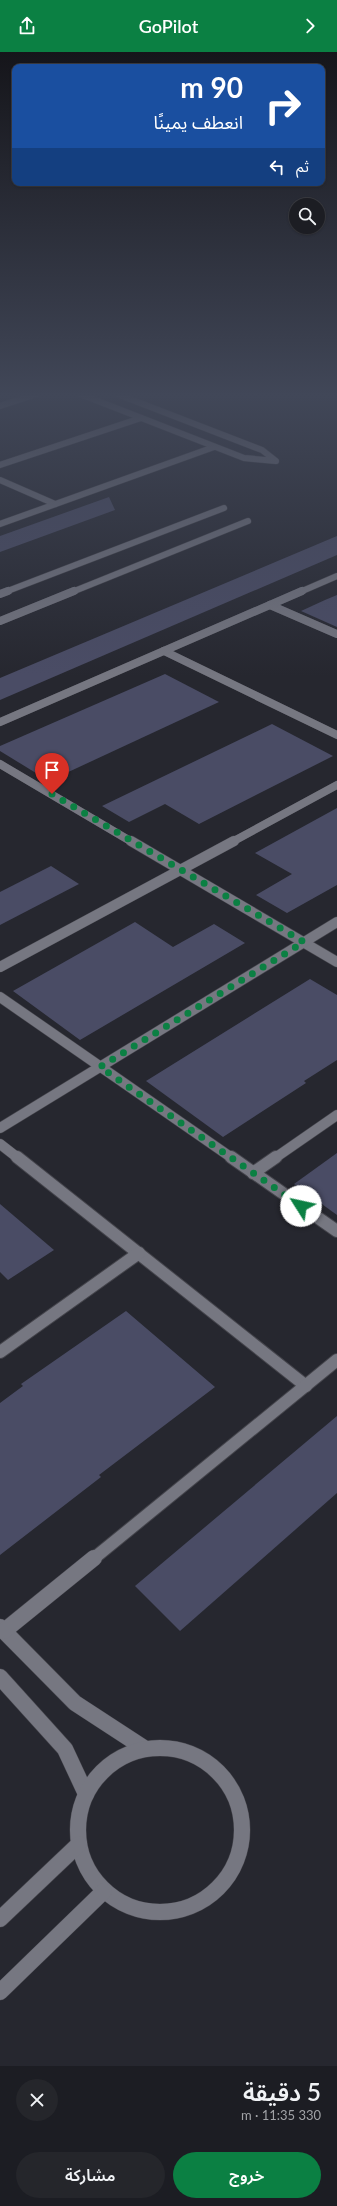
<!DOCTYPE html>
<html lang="ar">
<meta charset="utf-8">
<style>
body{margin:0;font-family:Lato,"Noto Sans Arabic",sans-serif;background:#25262b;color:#f1f3f6;direction:rtl;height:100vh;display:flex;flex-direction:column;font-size:15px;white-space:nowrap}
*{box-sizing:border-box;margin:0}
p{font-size:13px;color:#a0a2a6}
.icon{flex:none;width:22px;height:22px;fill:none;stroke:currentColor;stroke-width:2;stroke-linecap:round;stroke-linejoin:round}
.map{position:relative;height:2014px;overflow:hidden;direction:ltr}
.panel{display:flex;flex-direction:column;background:#1c1d23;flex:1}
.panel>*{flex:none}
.hud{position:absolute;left:12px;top:12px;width:313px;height:122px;border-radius:8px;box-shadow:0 1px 3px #0004,0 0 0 1px #3a3b41;direction:rtl;background:#1a4fa0;color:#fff;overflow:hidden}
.tools{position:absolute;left:289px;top:146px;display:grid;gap:8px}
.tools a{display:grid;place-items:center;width:36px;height:36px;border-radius:50%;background:#1c1d23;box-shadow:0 1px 3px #0004,0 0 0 1px #3a3b41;font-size:20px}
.pin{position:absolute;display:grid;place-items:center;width:34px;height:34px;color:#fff;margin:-41px -17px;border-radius:50% 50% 50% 0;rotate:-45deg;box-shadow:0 0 4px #0007}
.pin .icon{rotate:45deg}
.me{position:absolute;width:44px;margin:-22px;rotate:305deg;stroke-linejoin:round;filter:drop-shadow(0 0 3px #0008)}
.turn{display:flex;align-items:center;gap:14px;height:84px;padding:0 16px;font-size:18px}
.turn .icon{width:52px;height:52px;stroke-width:2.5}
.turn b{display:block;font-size:28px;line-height:34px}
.then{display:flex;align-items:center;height:38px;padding:0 16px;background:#0003;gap:8px;font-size:15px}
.round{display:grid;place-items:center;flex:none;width:42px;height:42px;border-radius:21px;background:#25262b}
.head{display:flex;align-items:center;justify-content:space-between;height:68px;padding:0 16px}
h1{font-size:24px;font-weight:600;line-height:30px}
.button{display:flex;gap:8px;margin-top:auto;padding:8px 16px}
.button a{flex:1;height:46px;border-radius:24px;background:#0b8043;color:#fff;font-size:16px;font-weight:600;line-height:46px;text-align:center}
.button a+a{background:#25262b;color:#f1f3f6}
header{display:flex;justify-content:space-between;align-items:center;height:52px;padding:0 16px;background:#0b8043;color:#fff;font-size:18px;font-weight:600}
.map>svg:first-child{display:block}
.building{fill:#4a4c65}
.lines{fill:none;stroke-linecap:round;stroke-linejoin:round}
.street-far4-casing{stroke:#44444b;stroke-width:7}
.street-far3-casing{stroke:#44444b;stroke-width:8}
.street-far2-casing{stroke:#44444b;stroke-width:11}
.street-far1-casing{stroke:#44444b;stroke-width:14}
.street-casing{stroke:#44444b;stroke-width:17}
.street-far4{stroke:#767781;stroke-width:6}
.street-far3{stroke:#767781;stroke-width:8}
.street-far2{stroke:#767781;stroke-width:10}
.street-far1{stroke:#767781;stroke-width:12}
.street{stroke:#767781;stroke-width:16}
.route{stroke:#0b8043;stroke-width:7;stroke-dasharray:0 12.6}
</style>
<header><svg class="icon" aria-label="forward" viewBox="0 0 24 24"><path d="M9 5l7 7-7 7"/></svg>GoPilot<svg class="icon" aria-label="share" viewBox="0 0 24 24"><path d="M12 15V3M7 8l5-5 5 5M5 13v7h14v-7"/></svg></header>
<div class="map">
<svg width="337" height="2014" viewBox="0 0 337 2014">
<rect width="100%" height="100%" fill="#26272f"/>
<g class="building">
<polygon points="109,445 115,458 0,500 0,484"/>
<polygon points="337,484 337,503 0,648 0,626"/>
<polygon points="337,543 337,575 301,559 325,548"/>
<polygon points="165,622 219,650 49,729 0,699 0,694"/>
<polygon points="272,672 333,704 199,772 165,752 129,770 102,754"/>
<polygon points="337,756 337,833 287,861 256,843 292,822 255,801"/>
<polygon points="51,814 79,832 0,873 0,840"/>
<polygon points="135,870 173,895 214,872 245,891 80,988 13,939"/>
<polygon points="310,927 337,943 337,1008 304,1029 306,1031 223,1085 146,1029"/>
<polygon points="337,1101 337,1163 294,1132"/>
<polygon points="0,1152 54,1198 8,1228 0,1220"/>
<polygon points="126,1259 215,1335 99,1423 101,1425 0,1503 0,1351 23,1334 21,1332"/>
<polygon points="337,1364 337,1441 180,1579 135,1534"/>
</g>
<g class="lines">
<defs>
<g id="street-far4">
<polyline points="80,342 244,406 276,409 262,398 117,342"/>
<polyline points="0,354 37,342"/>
<polyline points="0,413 141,366"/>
<polyline points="0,428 55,452"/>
<polyline points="0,472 214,395"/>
<polyline points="5,540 224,456"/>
<polyline points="72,540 248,469"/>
<polyline points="300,540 337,524"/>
</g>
<g id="street-far3">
<polyline points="0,542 8,539"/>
<polyline points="270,553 337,582"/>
<polyline points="0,569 74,539"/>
<polyline points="164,599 337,683"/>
<polyline points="0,670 302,539"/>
<polyline points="0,712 132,790"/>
<polyline points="232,790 337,733"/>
</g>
<g id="street-far2">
<polyline points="131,789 337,910"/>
<polyline points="0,915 234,789"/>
<polyline points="0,945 232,1106"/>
<polyline points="0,1076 337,870"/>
<polyline points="0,1092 18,1106"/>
<polyline points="275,1106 337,1063"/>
</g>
<g id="street-far1">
<polyline points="17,1105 306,1334"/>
<polyline points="231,1105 337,1179"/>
<polyline points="253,1121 276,1105"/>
<polyline points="0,1300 139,1201"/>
<polyline points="93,1507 337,1308"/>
</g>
<g id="street">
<polyline points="0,1575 75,1651 144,1696"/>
<polyline points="4,1579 94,1506"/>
<polyline points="0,1625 65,1697 86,1742"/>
<circle cx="160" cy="1778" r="82"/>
<polyline points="0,1867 79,1792"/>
<polyline points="0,1940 104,1839"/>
</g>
</defs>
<use href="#street-far4" class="street-far4-casing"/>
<use href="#street-far3" class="street-far3-casing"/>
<use href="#street-far2" class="street-far2-casing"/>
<use href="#street-far1" class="street-far1-casing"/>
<use href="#street" class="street-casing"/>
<use href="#street-far4" class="street-far4"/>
<use href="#street-far3" class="street-far3"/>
<use href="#street-far2" class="street-far2"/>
<use href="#street-far1" class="street-far1"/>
<use href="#street" class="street"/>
</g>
<linearGradient id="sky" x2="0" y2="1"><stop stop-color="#15151a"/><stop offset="0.55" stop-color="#414758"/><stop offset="1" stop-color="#414758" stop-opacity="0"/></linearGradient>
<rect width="337" height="624" fill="url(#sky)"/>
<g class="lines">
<polyline class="route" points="52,742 304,890 100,1015 301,1154"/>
</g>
</svg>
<div class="tools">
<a><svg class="icon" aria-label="search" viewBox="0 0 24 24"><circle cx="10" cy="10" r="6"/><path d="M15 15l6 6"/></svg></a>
</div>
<div class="pin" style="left:52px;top:742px;background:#d93025"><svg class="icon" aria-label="arrive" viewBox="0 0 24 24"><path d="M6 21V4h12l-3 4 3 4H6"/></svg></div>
<svg class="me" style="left:301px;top:1154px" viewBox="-20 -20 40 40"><circle r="19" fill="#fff"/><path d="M0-13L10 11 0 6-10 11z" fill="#0b8043"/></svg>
<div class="hud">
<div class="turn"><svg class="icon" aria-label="right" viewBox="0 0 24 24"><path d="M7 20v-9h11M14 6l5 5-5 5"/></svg><div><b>90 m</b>انعطف يمينًا</div></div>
<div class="then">ثم<svg class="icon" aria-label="left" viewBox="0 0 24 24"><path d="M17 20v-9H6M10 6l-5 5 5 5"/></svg></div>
</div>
</div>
<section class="panel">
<div class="head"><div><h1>5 دقيقة</h1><p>330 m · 11:35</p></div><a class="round"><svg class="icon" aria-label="close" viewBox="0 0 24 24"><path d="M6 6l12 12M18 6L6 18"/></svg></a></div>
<div class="button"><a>خروج</a><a>مشاركة</a></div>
</section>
